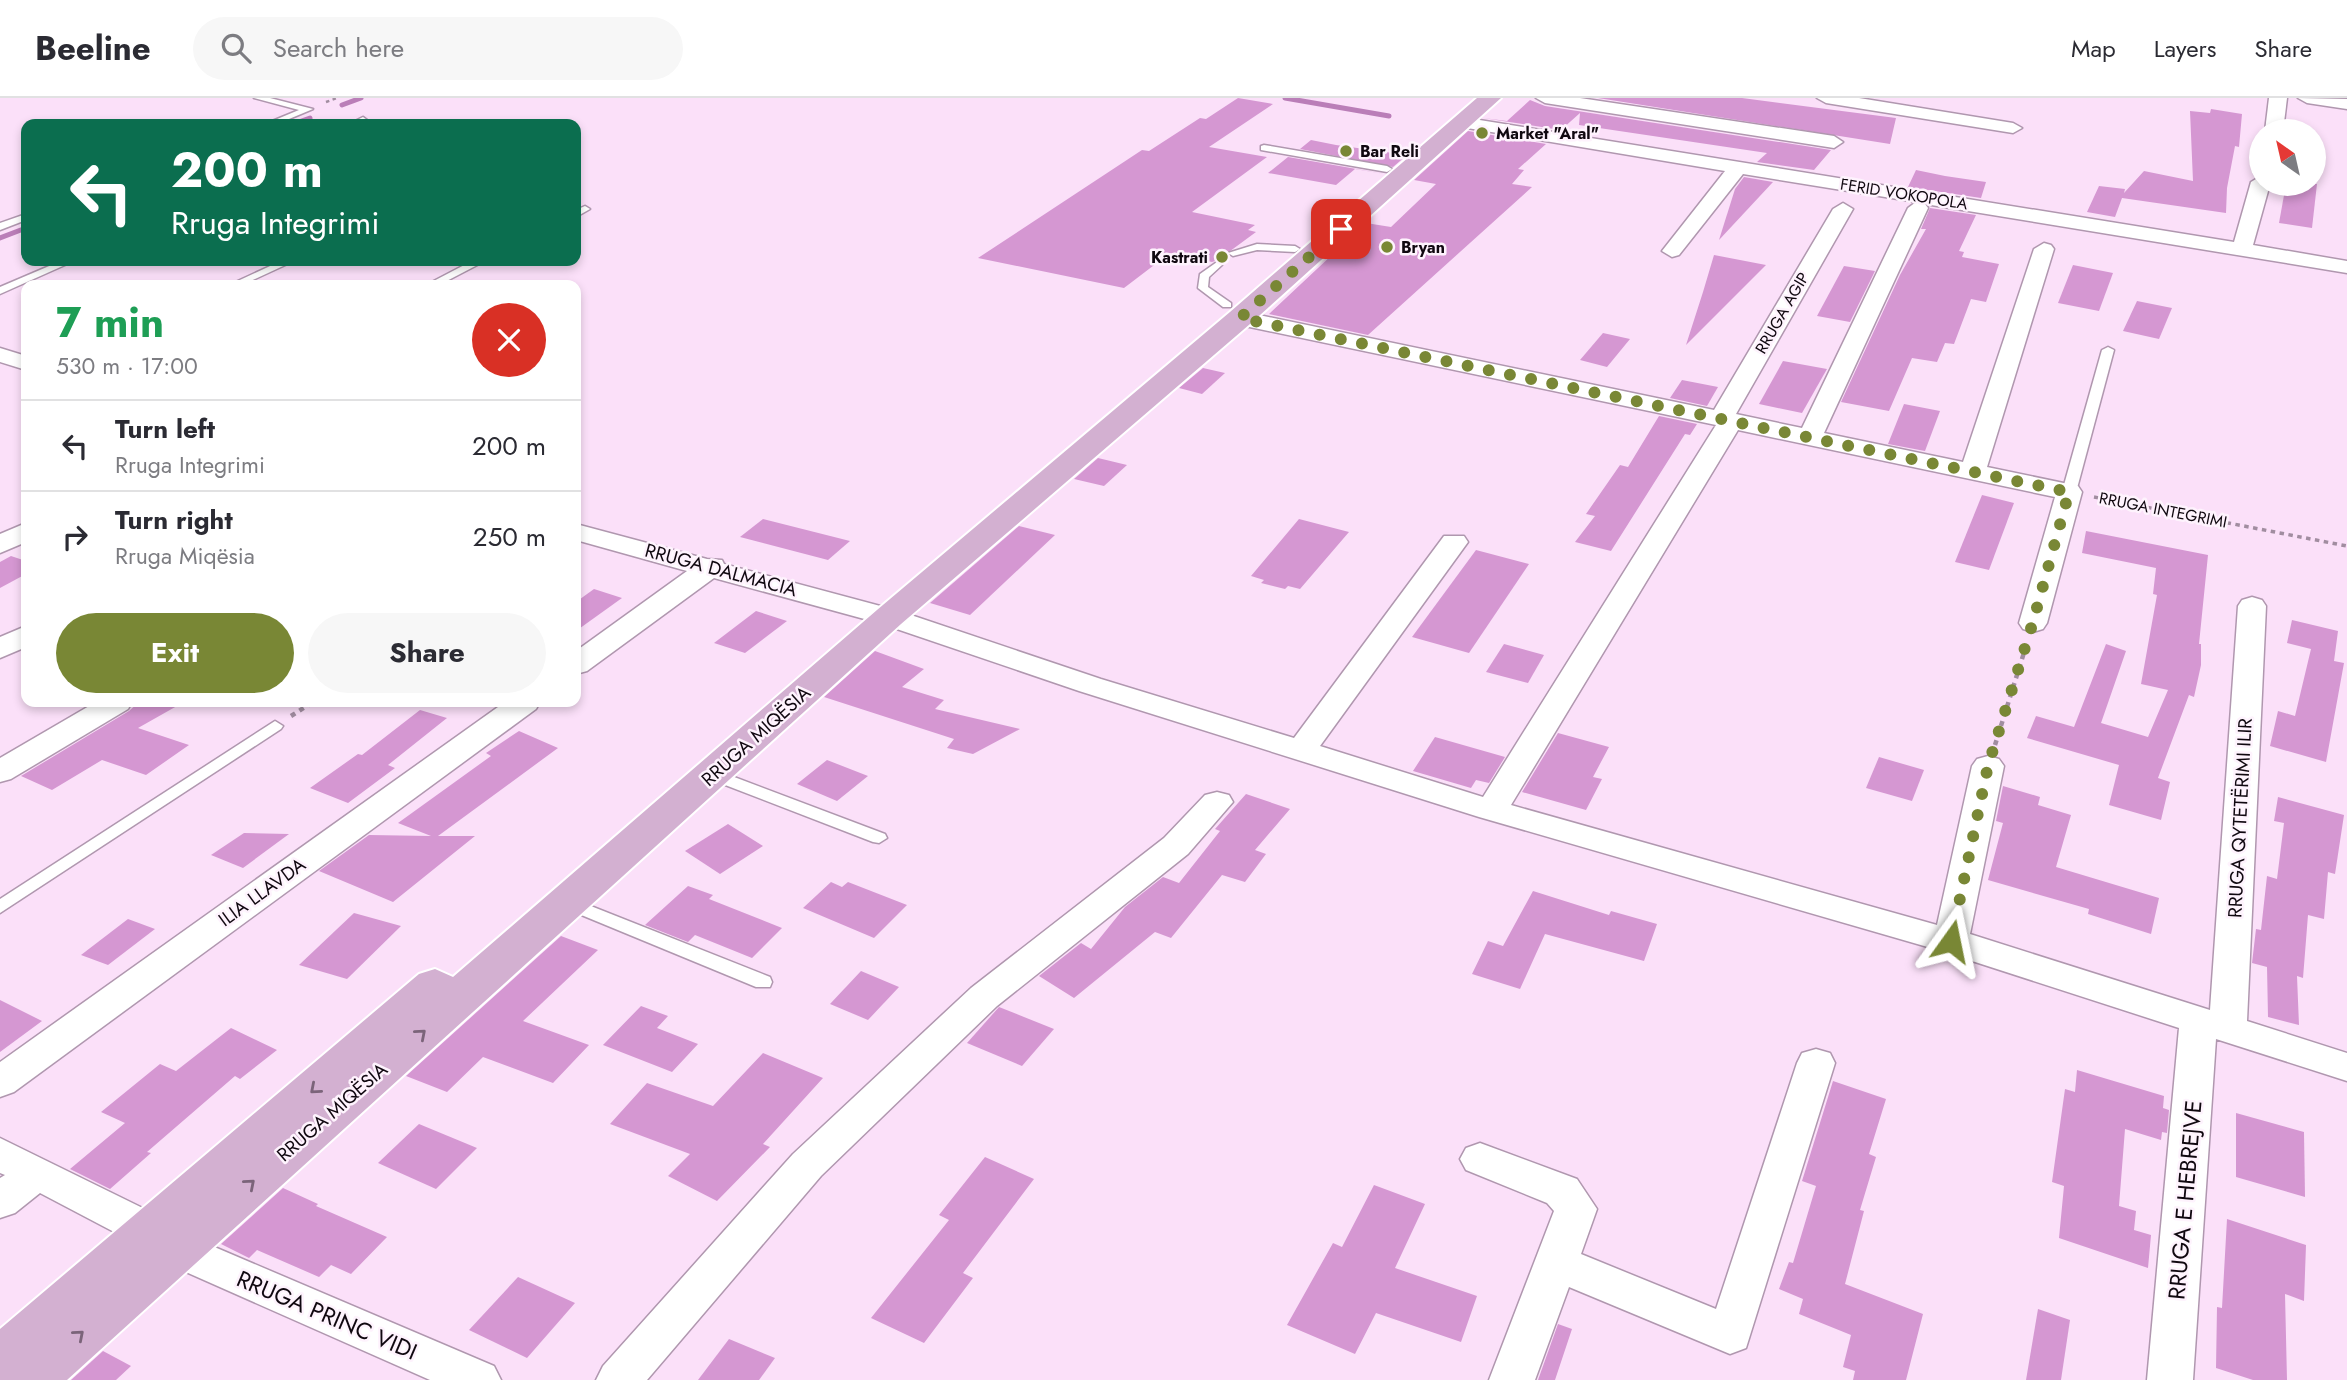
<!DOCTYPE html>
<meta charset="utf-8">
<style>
body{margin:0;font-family:Jost,sans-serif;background:#f7f7f7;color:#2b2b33;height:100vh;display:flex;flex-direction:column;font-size:26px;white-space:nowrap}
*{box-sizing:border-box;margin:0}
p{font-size:23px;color:#7c7c81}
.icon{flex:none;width:38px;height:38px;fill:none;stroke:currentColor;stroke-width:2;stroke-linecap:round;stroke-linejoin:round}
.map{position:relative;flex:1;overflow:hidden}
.panel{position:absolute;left:21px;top:182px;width:560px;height:427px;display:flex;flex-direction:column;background:#fff;border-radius:14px;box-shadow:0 4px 10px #0003}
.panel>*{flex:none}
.banner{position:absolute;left:21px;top:21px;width:560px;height:147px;border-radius:14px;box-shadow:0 4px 10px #0003;background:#0b6e4f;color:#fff;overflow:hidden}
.needle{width:46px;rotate:326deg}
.tools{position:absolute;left:2249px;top:21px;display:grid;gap:14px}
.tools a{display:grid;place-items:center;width:77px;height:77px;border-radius:50%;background:#fff;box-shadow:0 4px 10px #0003;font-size:35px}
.pin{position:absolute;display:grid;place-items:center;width:60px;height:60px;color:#fff;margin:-30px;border-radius:14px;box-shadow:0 4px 10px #0006}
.me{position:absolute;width:77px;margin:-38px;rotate:12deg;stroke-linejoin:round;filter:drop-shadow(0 0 5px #0008)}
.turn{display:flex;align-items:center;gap:24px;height:147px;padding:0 35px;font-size:32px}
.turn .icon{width:91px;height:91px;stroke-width:2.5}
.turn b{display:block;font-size:49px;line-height:60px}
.round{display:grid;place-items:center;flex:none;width:74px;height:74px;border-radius:37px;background:#f7f7f7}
.headline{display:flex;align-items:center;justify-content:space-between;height:119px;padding:0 35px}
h1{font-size:42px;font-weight:700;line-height:52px;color:#1e9e55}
.cta{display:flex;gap:14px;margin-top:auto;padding:14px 35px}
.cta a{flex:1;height:80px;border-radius:42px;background:#798735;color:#fff;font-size:28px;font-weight:700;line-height:80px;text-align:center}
.cta a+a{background:#f7f7f7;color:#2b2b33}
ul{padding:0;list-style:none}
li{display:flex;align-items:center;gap:21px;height:91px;padding:0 35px;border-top:2px solid #e1e1e2}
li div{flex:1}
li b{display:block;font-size:26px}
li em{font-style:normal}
header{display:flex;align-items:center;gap:42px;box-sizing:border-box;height:98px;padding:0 35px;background:#fff;border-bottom:2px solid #e1e1e2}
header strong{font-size:33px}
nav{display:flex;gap:38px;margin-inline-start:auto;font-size:24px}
.search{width:490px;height:63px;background:#f7f7f7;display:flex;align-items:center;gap:18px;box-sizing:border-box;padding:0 24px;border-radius:38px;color:#7c7c81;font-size:26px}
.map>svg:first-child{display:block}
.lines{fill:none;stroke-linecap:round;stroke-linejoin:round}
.stream{stroke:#ba7eb8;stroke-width:5}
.building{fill:#d597d2}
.lane-casing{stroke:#b097af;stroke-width:3}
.street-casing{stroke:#b097af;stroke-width:3}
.primary-casing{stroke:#fff;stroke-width:4}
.path-far2{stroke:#a18da0;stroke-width:2.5;stroke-dasharray:3.5 3.5;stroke-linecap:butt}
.path-far1{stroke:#a18da0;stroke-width:3.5;stroke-dasharray:4.5 4.5;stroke-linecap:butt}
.path{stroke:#a18da0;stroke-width:4.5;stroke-dasharray:5 5;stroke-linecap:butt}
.lane{fill:#fff;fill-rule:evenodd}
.street{fill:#fff;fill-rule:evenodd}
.primary{fill:#d3b0d1;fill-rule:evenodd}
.oneway{stroke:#7b647a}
.route{stroke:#798735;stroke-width:12;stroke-dasharray:0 21.6}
.poi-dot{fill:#798735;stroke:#fef3fd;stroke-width:2.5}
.labels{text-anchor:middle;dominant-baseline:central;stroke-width:5;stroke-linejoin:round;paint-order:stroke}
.far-poi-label{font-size:16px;font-weight:bold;fill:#100810;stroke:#fef3fd;text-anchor:start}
.far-street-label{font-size:16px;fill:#100810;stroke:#fef3fd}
.street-label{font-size:19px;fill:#100810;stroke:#fef3fd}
.near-street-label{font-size:23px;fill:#100810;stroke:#fef3fd}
</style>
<header>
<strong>Beeline</strong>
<div class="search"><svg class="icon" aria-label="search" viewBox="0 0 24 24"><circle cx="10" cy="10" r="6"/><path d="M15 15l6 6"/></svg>Search here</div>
<nav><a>Map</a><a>Layers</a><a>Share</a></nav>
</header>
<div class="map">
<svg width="2347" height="1282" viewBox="0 0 2347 1282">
<rect width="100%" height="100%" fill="#fbe0f9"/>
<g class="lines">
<g class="stream">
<polyline points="1285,0 1389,18"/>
<polyline points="342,7 361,0"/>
<polyline points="293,26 310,20"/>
<polyline points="0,140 26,130"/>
</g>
</g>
<g class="building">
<polygon points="1238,0 1273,6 1209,49 1267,59 1192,114 1255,127 1248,132 1256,134 1218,162 1212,164 1170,155 1124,190 978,160 1142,52 1149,53 1200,20 1206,21"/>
<polygon points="1598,0 1742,0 1896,20 1890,46"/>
<polygon points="1530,2 1545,8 1831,52 1814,72 1757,64 1767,55 1579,27 1580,15 1561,32 1483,20 1507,23"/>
<polygon points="2211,11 2242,16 2239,49 2235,48 2227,90 2226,115 2122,100 2115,119 2087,114 2099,88 2125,91 2124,95 2144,73 2193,83 2190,13 2210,15"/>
<polygon points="1468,33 1546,46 1518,71 1524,72 1512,86 1532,89 1368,237 1269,216 1366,125 1391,129 1436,86 1414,82"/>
<polygon points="1311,42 1336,47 1407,57 1393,69 1300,51"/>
<polygon points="1288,59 1385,76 1355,71 1336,87 1268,75"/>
<polygon points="1916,72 1945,78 1986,84 1981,100 1908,89"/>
<polygon points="1744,79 1773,84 1719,142 1735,91"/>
<polygon points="2286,86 2317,86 2312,130 2279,125"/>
<polygon points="1930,110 1976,117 1959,153 1964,154 1962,159 1999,166 1986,204 1971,201 1954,246 1945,245 1937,264 1912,260 1889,313 1841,304 1900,177 1926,131 1921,131"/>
<polygon points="1714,157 1766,167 1686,247 1703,194"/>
<polygon points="2073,167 2113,175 2099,213 2058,205"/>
<polygon points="1844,168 1875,173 1850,224 1817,218"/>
<polygon points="2137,203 2172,210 2159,241 2123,233"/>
<polygon points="1603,235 1630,241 1607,269 1580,262"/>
<polygon points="1783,263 1827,271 1802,315 1759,306"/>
<polygon points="1203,270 1225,275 1202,296 1179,290"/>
<polygon points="1682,282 1718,289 1707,308 1670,300"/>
<polygon points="1904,306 1940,313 1925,353 1888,346"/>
<polygon points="1659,318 1697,326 1690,337 1685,336 1611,453 1575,444 1595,418 1586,416 1620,367 1628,369"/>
<polygon points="1098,360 1127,367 1104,388 1074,381"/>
<polygon points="1982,397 2014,405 1989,472 1955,464"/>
<polygon points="763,421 850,443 828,462 740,439"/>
<polygon points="1299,421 1349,434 1300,491 1288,488 1285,491 1261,485 1264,482 1251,478"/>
<polygon points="1019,428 1055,437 970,517 930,505"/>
<polygon points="2086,433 2208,457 2199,546 2201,546 2201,567 2194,599 2189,597 2158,680 2170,684 2161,722 2109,707 2119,667 2027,640 2036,618 2074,629 2106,546 2126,553 2101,625 2148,639 2168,592 2141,586 2157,497 2153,496 2156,470 2082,455"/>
<polygon points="1476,452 1529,466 1469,555 1412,539"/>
<polygon points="11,458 26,463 26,476 0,490 0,464"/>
<polygon points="594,491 622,500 576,533 576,504"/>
<polygon points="756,513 787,523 745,555 714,545"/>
<polygon points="2292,522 2338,533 2334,563 2344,565 2326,664 2270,648 2278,613 2295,618 2311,551 2287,545"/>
<polygon points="1504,546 1544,557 1528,585 1486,574"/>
<polygon points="875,553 924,571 902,589 944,602 935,611 1020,631 973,656 947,650 954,641 824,599"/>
<polygon points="139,604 184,604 138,630 189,647 146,677 102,662 52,692 21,678 129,613"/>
<polygon points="420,612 447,620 388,667 395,670 348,705 310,690 358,656 362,657"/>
<polygon points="519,633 558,650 438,738 475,738 393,804 319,773 369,737 431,738 398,725 491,658 486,655"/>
<polygon points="1558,635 1609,649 1593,679 1602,681 1586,712 1522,694"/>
<polygon points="1435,639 1505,659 1489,685 1476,682 1471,690 1413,673"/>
<polygon points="1879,659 1924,672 1912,703 1866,690"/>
<polygon points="827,662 868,678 837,703 797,686"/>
<polygon points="2003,688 2040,699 2038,707 2071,717 2056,769 2159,800 2151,836 2088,816 2089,811 1988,782 2003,725 1996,723"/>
<polygon points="1246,696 1290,711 1255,752 1266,756 1245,784 1222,777 1171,840 1155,834 1074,900 1039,878 1081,845 1091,851 1125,809 1163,779 1179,785 1220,733 1215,731"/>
<polygon points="2278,699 2344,717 2335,776 2328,774 2324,821 2308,817 2303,880 2297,878 2299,927 2268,919 2267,869 2252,865 2256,831 2261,832 2267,778 2277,781 2284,725 2274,723"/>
<polygon points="728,726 763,748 720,776 685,753"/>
<polygon points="244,735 289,736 243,770 211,757"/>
<polygon points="831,784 842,789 848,784 907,807 874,840 803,810"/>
<polygon points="688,788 713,797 709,801 782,830 752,860 695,837 688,844 645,827"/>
<polygon points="1533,793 1609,817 1611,813 1657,826 1644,863 1545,836 1520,891 1472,876 1488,843 1503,848"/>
<polygon points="354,815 401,828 347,881 299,867"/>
<polygon points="128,821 155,831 108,867 81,857"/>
<polygon points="561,838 598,852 523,923 589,947 553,985 483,959 447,994 406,978"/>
<polygon points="861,873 899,889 868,922 830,906"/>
<polygon points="0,902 42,923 0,954"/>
<polygon points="641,908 668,918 657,930 698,946 672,974 603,947"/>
<polygon points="999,909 1054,931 1022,968 967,945"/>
<polygon points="231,930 277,952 240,981 235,978 147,1054 151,1055 110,1091 70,1071 125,1025 101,1014 160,966 176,973"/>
<polygon points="763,955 823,980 763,1046 770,1049 717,1103 668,1078 690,1056 610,1026 647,985 713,1008"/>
<polygon points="2077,972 2164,998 2163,1010 2169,1012 2167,1035 2162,1034 2161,1042 2125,1031 2119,1108 2136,1113 2134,1132 2151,1137 2148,1170 2059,1140 2064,1088 2052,1084 2065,991 2075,994"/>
<polygon points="1833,983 1886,1001 1869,1056 1876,1059 1860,1112 1864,1113 1845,1186 1923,1216 1906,1282 1853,1282 1855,1273 1843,1269 1851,1237 1799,1216 1803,1201 1779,1191 1789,1164 1793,1165 1816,1088 1802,1083"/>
<polygon points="2236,1015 2304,1034 2305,1099 2236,1079"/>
<polygon points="419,1026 477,1050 436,1091 378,1065"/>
<polygon points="985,1059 1034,1081 963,1175 973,1180 924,1245 871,1220 949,1122 939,1117"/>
<polygon points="1374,1087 1425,1106 1395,1170 1477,1198 1461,1244 1376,1215 1355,1256 1287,1227 1333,1145 1342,1149"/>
<polygon points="283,1090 318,1106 316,1108 387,1139 351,1176 331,1167 319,1179 257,1152 249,1160 221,1146"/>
<polygon points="2227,1121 2306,1147 2304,1203 2285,1196 2287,1282 2253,1282 2216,1270 2217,1209 2222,1210"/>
<polygon points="518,1179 575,1205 527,1260 469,1232"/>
<polygon points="2038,1211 2070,1222 2061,1282 2026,1282"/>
<polygon points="1558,1226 1572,1231 1555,1282 1538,1282"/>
<polygon points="729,1241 775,1260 759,1282 698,1282"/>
<polygon points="103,1253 131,1268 116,1282 71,1282"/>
</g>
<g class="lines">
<defs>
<g id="lane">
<polygon points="254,0 270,0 313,11 277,26 265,26 299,12"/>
<polygon points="363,19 367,22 366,24 349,26"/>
<polygon points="1264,47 1387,68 1392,71 1387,74 1261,52 1261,48"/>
<polygon points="585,108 590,111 576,119 576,112"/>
<polygon points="26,116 26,122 0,132 0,125"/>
<polygon points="1257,146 1295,148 1300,151 1295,154 1257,152 1233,158 1228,155"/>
<polygon points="61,163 74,163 0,196 0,189"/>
<polygon points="281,163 294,163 242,187 229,187"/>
<polygon points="472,163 485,163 439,187 426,187"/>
<polygon points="1217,164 1222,167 1209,179 1208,189 1231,205 1231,209 1223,209 1198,190 1200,176"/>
<polygon points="2108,249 2114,252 2076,394 2074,397 2064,397 2062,394 2102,252"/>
<polygon points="275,623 283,628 281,631 0,815 0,801"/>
<polygon points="713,671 885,736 887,740 879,745 873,744 707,680 705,676 707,672"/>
<polygon points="568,799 770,879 772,884 770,889 756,889 562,809 559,805 562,801"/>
</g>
<g id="street">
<polygon points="1536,0 1580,0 1834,38 1843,44 1834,50 1545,5"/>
<polygon points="1817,0 1859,0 2013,25 2022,30 2013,35 1826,5"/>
<polygon points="2269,0 2287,0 2283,33 2265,33"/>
<polygon points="2298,0 2347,1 2347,11 2307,5"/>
<polygon points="1461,19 2234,144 2251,84 2261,78 2261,86 2270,86 2253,147 2347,163 2347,175 1925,106 1928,110 1824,335 1963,364 2034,151 2044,145 2051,147 2054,151 1987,369 2078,388 2082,394 2047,525 2043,531 2033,534 2023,531 2019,525 2055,399 1738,332 1511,707 1937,827 1972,668 1977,661 1988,658 1999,661 2004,668 1970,836 2210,912 2238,508 2242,502 2252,499 2262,502 2266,508 2247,923 2347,955 2347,983 2216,941 2193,1282 2147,1282 2179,930 1938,852 1479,719 1079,593 879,525 714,480 587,573 576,576 576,553 687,473 576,442 576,426 707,461 722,462 724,466 899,513 1101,581 1294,640 1444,438 1464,438 1468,444 1320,648 1483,699 1716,327 1240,227 1232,225 1229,220 1232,215 1240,213 1714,312 1833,111 1843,105 1853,111 1736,316 1802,330 1908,110 1916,104 1743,76 1679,157 1672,159 1662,153 1725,73 1455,28 1452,24"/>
<polygon points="0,250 26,258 26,272 0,264"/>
<polygon points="26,425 26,444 0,455 0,436"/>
<polygon points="26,528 26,549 0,560 0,539"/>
<polygon points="96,604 132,604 128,611 11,681 0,684 0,660"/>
<polygon points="505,604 540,604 536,611 14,994 0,999 0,964"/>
<polygon points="1217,694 1229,697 1233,704 1188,756 997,908 821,1078 647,1282 596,1282 603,1268 793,1056 971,890 1164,740 1205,697"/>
<polygon points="1816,951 1830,955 1835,965 1746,1250 1730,1256 1569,1189 1535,1282 1489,1282 1554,1113 1547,1105 1466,1072 1460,1061 1466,1050 1480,1045 1577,1081 1597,1111 1581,1156 1716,1211 1797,965 1802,955"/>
<polygon points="0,1040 165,1121 170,1136 176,1134 191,1139 494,1268 501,1282 430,1282 161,1163 156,1148 150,1150 135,1145 40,1095 15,1115 0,1120 0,1080 5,1077 0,1075"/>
</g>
<polygon id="primary" points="1477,0 1501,0 1250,226 901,526 67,1282 0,1282 0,1231 419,876 435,871 453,879 877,512 1230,214"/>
</defs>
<use href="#lane" class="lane-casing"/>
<use href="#street" class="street-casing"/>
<use href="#primary" class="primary-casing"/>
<polyline class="path-far2" points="326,4 337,0"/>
<polyline class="path-far1" points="2094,399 2347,448"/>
<g class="path">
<polyline points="291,618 313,604"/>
<polyline points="1995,647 2027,545"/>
</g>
<use href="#lane" class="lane"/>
<use href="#street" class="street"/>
<use href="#primary" class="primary"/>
</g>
<defs><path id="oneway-chevron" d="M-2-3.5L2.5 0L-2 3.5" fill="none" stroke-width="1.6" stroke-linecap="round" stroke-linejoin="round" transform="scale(1.75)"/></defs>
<g class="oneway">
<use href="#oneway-chevron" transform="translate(421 936) rotate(-41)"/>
<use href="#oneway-chevron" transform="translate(315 991) rotate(139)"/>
<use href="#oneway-chevron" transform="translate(250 1086) rotate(-41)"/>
<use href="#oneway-chevron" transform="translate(79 1237) rotate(-41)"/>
</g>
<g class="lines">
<polyline class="route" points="1341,131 1240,220 2069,394 2033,524 1988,668 1951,843"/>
</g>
<g class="poi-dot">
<circle cx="1482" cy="35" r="7"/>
<circle cx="1346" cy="53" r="7"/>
<circle cx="1387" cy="149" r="7"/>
<circle cx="1222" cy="159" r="7"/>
</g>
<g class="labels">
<g class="far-poi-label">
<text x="1496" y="35">Market "Aral"</text>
<text x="1360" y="53">Bar Reli</text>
<text x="1401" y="149">Bryan</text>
<text x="1208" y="159" text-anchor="end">Kastrati</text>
</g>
<g class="far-street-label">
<text transform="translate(1904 96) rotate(9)">FERID VOKOPOLA</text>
<text transform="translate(1782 215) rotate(-60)">RRUGA AGIP</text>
<text transform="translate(2163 412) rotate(11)">RRUGA INTEGRIMI</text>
</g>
<g class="street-label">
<text transform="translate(721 472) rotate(15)">RRUGA DALMACIA</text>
<text transform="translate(756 638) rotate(-42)">RRUGA MIQËSIA</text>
<text transform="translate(2240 720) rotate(-87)">RRUGA QYTETËRIMI ILIR</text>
<text transform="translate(262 794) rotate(-36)">ILIA LLAVDA</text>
<text transform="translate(332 1014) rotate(-41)">RRUGA MIQËSIA</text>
</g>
<g class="near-street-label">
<text transform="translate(2185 1102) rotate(-85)">RRUGA E HEBREJVE</text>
<text transform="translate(327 1217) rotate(23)">RRUGA PRINC VIDI</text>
</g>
</g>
</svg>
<div class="tools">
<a><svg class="needle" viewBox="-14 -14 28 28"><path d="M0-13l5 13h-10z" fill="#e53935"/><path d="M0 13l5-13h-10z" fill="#7c7c81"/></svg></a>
</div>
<div class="pin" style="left:1341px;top:131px;background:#d93025"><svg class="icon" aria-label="arrive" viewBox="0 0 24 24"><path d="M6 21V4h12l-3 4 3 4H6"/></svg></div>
<svg class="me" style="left:1951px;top:843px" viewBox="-20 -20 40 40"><path d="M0-17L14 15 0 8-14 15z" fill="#798735" stroke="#fff" stroke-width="4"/></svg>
<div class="banner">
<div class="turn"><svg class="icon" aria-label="left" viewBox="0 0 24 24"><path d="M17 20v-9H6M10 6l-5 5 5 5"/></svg><div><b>200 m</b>Rruga Integrimi</div></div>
</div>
<section class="panel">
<div class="headline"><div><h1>7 min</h1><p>530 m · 17:00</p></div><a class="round" style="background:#d93025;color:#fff"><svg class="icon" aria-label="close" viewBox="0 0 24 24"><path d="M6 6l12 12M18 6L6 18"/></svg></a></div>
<ul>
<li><svg class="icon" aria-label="left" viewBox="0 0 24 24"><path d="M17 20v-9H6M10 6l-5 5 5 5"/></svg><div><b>Turn left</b><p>Rruga Integrimi</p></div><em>200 m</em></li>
<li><svg class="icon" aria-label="right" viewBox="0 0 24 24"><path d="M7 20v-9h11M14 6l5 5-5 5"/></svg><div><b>Turn right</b><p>Rruga Miqësia</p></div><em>250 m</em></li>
</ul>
<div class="cta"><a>Exit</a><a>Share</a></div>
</section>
</div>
